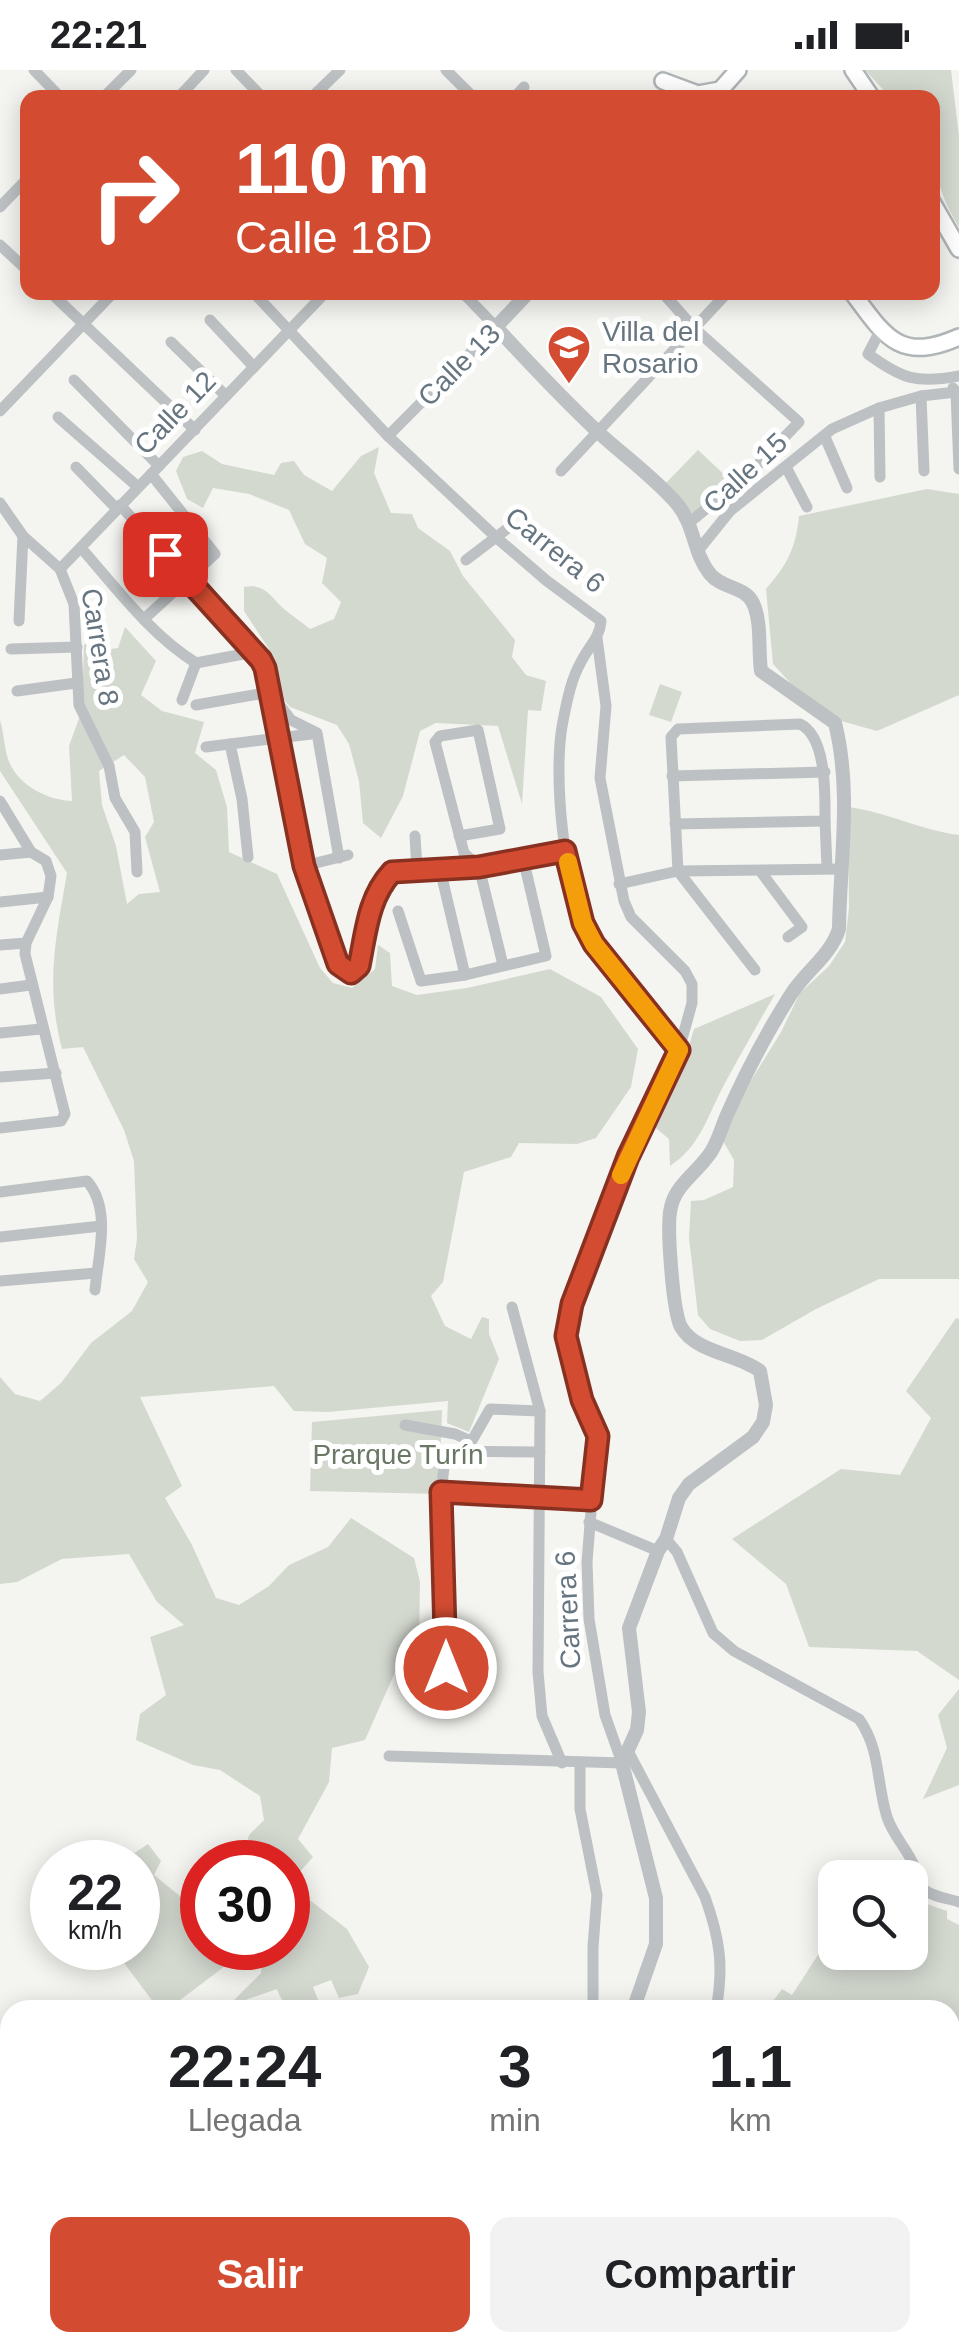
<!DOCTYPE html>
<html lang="es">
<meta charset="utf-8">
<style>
body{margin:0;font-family:Helvetica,sans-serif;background:#f2f2f2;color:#202124;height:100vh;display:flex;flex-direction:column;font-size:38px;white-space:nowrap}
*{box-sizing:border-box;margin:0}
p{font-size:32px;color:#757577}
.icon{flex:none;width:55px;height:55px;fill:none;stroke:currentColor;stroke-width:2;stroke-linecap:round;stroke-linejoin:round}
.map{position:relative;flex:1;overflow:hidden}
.sheet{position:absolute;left:0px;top:1930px;width:960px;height:352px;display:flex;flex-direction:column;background:#fff;border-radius:30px 30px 0 0;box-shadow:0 5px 25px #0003}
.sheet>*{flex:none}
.guide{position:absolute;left:20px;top:20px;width:920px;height:210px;border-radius:20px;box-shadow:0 5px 25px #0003;background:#d34c31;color:#fff;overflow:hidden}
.controls{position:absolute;left:818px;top:1790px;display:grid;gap:20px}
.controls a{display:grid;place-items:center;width:110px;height:110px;border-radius:20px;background:#fff;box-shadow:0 5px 25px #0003;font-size:50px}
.speed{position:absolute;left:30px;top:1770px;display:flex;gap:20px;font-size:50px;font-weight:700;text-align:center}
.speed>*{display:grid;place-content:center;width:130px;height:130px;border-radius:50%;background:#fff;box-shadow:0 5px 25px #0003;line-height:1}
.speed small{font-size:25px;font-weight:400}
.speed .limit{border:15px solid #d22;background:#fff;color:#111}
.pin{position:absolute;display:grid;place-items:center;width:85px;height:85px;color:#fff;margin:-42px;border-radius:20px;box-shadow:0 5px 15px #0006}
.me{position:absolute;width:110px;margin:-55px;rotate:0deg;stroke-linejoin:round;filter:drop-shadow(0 0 8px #0008)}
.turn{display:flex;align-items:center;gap:35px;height:210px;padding:0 50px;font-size:45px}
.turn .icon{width:130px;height:130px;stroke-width:2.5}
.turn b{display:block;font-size:70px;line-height:85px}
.eta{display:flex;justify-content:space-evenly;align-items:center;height:170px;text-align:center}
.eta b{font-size:60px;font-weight:700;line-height:70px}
.cta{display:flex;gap:20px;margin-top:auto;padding:20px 50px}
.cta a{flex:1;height:115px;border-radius:20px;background:#d34c31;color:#fff;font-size:40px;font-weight:700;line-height:115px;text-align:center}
.cta a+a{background:#f2f2f2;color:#202124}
.status{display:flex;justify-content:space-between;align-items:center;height:70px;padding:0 50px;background:#fff;direction:ltr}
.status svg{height:28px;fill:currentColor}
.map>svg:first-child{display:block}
.green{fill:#d4d9d0;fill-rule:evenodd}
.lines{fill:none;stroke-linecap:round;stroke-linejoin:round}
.secondary-casing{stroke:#b0b5b8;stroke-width:20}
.minor{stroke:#bdc1c4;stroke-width:11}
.tertiary{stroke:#bdc1c4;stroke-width:14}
.secondary{stroke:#fff;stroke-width:15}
.route-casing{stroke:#893120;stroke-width:25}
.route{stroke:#d34c31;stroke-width:18}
.slow{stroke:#f59e0b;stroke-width:18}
.labels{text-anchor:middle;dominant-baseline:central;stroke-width:10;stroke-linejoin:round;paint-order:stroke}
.poi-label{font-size:28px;fill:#66757f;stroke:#fff;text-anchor:start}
.street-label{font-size:28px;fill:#66757f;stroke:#fff}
.park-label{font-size:28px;fill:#697764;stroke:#fff}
</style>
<div class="status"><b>22:21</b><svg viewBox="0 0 49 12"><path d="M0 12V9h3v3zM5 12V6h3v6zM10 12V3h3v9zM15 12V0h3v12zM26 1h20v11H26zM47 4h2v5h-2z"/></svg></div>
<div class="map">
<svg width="959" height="2281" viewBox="0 0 959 2281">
<rect width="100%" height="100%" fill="#f4f4f0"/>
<g class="green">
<path d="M865 0H951L959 66V157C931 112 932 78 932 28L890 27Z"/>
<path d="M379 377 374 403 391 443 412 444 418 458 450 481 463 506 515 570 512 587 526 605 546 611 541 641 528 640 522 734 498 656 436 653 420 661 403 726 381 768 363 753 359 711 349 674 337 655 290 637 274 618 269 597V579L244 541V517C265 513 270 526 284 539 292 546 302 552 310 559L334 549 341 532 322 513 327 488 305 474 289 440 249 424 213 418 203 438 187 429 176 401 183 387 202 381 222 394 274 405 281 393 294 391 304 405 332 421 361 386Z"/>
<polygon points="698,380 730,410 694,445 664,415"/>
<path d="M927 419 959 424V625L877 661 841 651 795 618 773 594 766 519C787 495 796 478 799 446Z"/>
<path d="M125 557 156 591 141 625 162 641 204 652 195 683 216 700 227 737 229 782 277 804 320 898 333 913 352 918 375 899 378 875 390 883 392 916 417 925 467 918 550 899 601 927 638 979 631 1017 596 1068 577 1074 519 1073 511 1087 464 1102 443 1212 431 1226 445 1256 471 1269 482 1247 489 1249V1264L499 1289 469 1362 447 1353 448 1331 328 1342 294 1341 274 1316 140 1327 182 1416 165 1428 192 1475 216 1528 239 1535 269 1516 289 1495 328 1477 351 1448 414 1488 420 1512 419 1575 396 1600 365 1670 332 1678 329 1712 298 1769 313 1787 296 1806 298 1821 347 1859 369 1897 358 1924 339 1928 331 1910 313 1917 322 1940C299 1940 285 1943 277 1919L228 1936 261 1903 263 1882 269 1878H288V1864L292 1860 291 1845H288V1792H242L249 1765 264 1750 260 1726 220 1700 193 1695 136 1670 140 1644 166 1625 150 1567 184 1555 157 1532 129 1484 62 1489 17 1512 0 1514V1307L15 1324 40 1331 61 1313 91 1273 132 1241 148 1212 134 1189 137 1169 134 1091 124 1060 83 977 62 979C45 914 56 867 67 803L0 701V650C4 663 4 677 8 689 17 715 47 730 72 731L69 676 82 640 84 574 102 580 118 578ZM124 685 145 707 154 752 145 767 160 822 139 824 127 834 116 776 102 735 99 701Z"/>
<polygon points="660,614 682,622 671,652 649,645"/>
<path d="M848 737C887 742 920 760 959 765V1209H879L816 1239 762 1270 740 1271 710 1259 698 1245 689 1168 691 1131 704 1130 733 1117 734 1090 723 1071 739 1030 781 962 800 923 829 896 845 872 849 838Z"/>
<path d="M775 924C758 954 741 983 725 1013 708 1044 701 1076 670 1096L669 1069 652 1055 685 989 694 959Z"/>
<polygon points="956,1248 959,1249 959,1610 917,1581 809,1577 786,1514 732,1469 841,1399 900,1405 931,1348 906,1321"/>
<polygon points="442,1340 439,1424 310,1421 312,1352"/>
<polygon points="959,1619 959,1715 923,1729 947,1678 938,1645"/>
<polygon points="148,1774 161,1791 154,1805 181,1827 202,1817 202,1878 226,1878 233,1890 167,1940 159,1940 119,1886 97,1882 92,1878 138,1878 138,1792 121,1792"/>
<polygon points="910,1823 924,1833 947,1841 947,1849 959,1855 959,2281 766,2281 766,2273 950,2272 950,1940 767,1939 782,1919 792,1925 829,1868 835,1867 835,1882 910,1882"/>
</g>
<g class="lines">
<defs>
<g id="secondary">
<polyline points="853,0 872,28"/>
<polyline points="663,11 698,24 720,20"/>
<polyline points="714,27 738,0"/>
<polyline points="932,132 959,179"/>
<path d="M852 222C885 267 900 293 959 267"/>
</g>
</defs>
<use href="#secondary" class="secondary-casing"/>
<g class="minor">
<polyline points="34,0 61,28"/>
<polyline points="236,0 263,28"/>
<polyline points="446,0 474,28"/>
<polyline points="103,28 131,0"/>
<polyline points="178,28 204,0"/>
<polyline points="311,28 340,0"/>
<polyline points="514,28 524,17"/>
<polyline points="0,137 28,108"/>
<polyline points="0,175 28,201"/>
<polyline points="50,222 195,360"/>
<path d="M253 222 388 366 498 469 547 511 601 551C600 568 588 577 581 592 571 609 567 631 563 651 552 704 564 824 592 870 616 909 651 944 679 980L628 1087 571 1234 566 1266 583 1330 597 1366 587 1492 589 1549 605 1645 622 1693 389 1686"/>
<polyline points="662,222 693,257 799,352 751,402 690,452"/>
<polyline points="210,250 254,297"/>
<path d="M880 261 868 284C902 309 917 314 959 306"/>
<polyline points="171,272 226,326"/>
<polyline points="74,310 159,396"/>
<polyline points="953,318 956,322 959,399"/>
<polyline points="921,326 924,401"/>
<polyline points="879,338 880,407"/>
<polyline points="0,341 114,222"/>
<polyline points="58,347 138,417"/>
<polyline points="388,366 496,257 462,222"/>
<polyline points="825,367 847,418"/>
<polyline points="76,397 116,438"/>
<polyline points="786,397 807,437"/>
<polyline points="561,401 728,222"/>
<polyline points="0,433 23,466 60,499 74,534 79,635 109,696 115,728 135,762 137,802"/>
<path d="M120 435 261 590 304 796 338 895 346 903H351L359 896C366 862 368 828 392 801L479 797 565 781"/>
<path d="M82 479C117 519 151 565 196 593"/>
<polyline points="697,482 730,441 832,359 879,338 921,326 956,322"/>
<polyline points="466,490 508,458"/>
<polyline points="60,499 326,222"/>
<polyline points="144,549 215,484 151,404"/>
<polyline points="19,551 23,466"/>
<polyline points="597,568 606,636 600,708 624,831 631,847 685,901 692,914 692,933 679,980"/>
<polyline points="11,579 77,577"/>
<polyline points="17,621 76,613"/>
<polyline points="182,630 196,593 254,582"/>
<polyline points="196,635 270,622 291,650 317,663 339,788"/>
<polyline points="230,674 242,729 248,787"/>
<polyline points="206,677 311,664"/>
<polyline points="672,706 825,702"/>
<polyline points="0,731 31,782 46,791 51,806 48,827 26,873 25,884 65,1044 61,1051 0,1058"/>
<polyline points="825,751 827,797"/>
<path d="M675 754 825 751C825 725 827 667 800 654L678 659 671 667 678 801 755 900"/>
<polyline points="415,766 417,799"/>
<polyline points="459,766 500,759 478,660 440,666 435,672 464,783 479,797 503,895"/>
<polyline points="0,785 31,782"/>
<polyline points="304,796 348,785"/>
<polyline points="440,799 465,905"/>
<polyline points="761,802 802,857 788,867"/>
<polyline points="619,814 678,801 840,799"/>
<polyline points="0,832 48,827"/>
<polyline points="398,841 421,911 465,905 546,886 523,788"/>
<polyline points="0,875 26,873"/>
<polyline points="0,919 31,915"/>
<polyline points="0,963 41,959"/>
<polyline points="0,1007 56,1003"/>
<path d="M0 1122 87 1111C112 1139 98 1186 95 1220"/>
<polyline points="0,1167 101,1156"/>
<polyline points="0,1211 96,1203"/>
<polyline points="512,1237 540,1341 538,1602 542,1646 562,1693"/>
<polyline points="405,1355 455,1364 471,1371"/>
<polyline points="466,1381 490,1339 540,1341"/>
<polyline points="441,1422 591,1430"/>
<polyline points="589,1452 658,1481"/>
<path d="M666 1469 677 1482 713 1563 734 1581 859 1649C881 1680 876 1712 887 1747 893 1766 907 1778 914 1796 918 1804 916 1811 922 1818 932 1827 947 1828 959 1832"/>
<polyline points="447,1598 441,1422 446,1381 540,1382"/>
<path d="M628 1681 705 1827C720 1869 724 1896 716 1940"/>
<polyline points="580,1693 580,1739 597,1825 593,1877 593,1940"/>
<polyline points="257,2272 266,2281"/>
<polyline points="762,2272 762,2281"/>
</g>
<g class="tertiary">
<path d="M529 222 496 257C529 293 563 329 598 362 624 386 655 408 678 435 695 456 693 483 710 504 722 519 745 516 753 533 762 552 758 580 761 601L835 653C852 721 840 790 839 859 830 887 805 901 790 926 766 964 744 1006 726 1047 721 1059 718 1071 711 1082 699 1101 676 1114 671 1137 666 1155 673 1242 681 1257 696 1283 738 1284 760 1301L766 1335 763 1352 753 1367 689 1414 679 1428 666 1469 658 1481 629 1558 639 1642 637 1660 622 1693 656 1828V1874L633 1940"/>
<polyline points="556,2281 560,2272"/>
</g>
<use href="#secondary" class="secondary"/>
</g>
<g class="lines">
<defs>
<path id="route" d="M165 484 261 590 265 598 304 796 338 894 351 903 359 896C366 862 368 828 392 802L479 797 565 781 583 853 594 874 679 980 628 1087 572 1234 566 1266 582 1330 598 1366 591 1430 441 1422 446 1598"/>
</defs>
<use href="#route" class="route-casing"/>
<use href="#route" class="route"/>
<polyline class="slow" points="568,792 583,853 594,874 679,980 621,1105"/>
</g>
<defs>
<symbol id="school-pin" viewBox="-11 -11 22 30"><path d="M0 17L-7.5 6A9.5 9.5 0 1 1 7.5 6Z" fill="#d34c31" stroke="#fff"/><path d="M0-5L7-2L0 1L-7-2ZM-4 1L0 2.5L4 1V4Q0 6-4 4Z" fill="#fff"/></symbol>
</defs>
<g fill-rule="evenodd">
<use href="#school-pin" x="544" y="252" width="50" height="68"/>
</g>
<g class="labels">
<g class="poi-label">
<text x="602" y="261">Villa del<tspan x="602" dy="32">Rosario</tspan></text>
</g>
<g class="street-label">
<text transform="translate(459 295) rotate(-45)">Calle 13</text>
<text transform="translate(175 343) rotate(-46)">Calle 12</text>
<text transform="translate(745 403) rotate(-43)">Calle 15</text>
<text transform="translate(555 480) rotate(39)">Carrera 6</text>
<text transform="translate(100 577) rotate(81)">Carrera 8</text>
<text transform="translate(568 1540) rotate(-93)">Carrera 6</text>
</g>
<g class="park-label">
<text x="398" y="1384">Prarque Turín</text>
</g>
</g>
</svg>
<div class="controls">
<a><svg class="icon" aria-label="search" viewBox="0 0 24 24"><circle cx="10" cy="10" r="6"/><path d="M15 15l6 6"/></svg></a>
</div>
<div class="speed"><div>22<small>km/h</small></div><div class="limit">30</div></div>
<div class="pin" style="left:165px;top:484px;background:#d93025"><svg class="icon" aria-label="arrive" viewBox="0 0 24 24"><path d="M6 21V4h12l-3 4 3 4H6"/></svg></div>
<svg class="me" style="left:446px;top:1598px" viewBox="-20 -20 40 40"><circle r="17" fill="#d34c31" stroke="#fff" stroke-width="3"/><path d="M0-11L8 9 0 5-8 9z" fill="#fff"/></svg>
<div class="guide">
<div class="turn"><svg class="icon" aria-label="right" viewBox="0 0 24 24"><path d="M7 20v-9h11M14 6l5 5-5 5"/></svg><div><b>110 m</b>Calle 18D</div></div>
</div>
<section class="sheet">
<div class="eta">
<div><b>22:24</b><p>Llegada</p></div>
<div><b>3</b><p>min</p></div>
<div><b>1.1</b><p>km</p></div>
</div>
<div class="cta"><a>Salir</a><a>Compartir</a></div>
</section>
</div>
